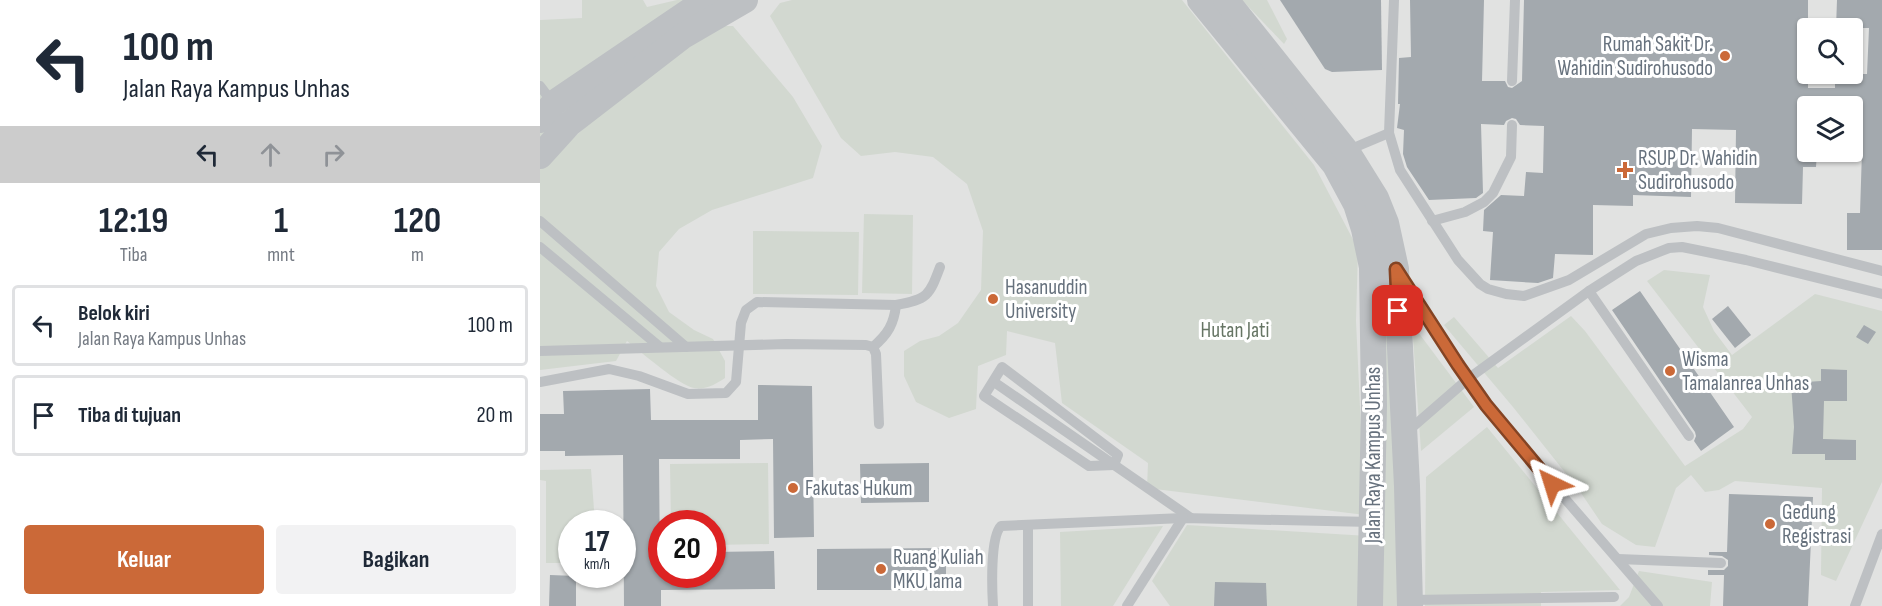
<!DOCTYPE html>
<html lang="id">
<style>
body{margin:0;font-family:"Sofia Sans Condensed",sans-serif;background:#f2f2f3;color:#1f2937;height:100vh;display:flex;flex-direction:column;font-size:22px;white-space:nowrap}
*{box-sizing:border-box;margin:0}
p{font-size:20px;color:#747a83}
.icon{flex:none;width:33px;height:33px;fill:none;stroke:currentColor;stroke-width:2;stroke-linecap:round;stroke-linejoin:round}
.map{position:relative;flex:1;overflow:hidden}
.details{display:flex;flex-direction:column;background:#fff;width:540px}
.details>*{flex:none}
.banner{background:#fff;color:#1f2937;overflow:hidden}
.tools{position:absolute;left:1257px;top:18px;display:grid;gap:12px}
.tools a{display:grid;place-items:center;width:66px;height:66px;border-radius:6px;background:#fff;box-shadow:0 2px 4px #0004;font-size:30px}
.speed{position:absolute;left:18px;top:510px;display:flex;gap:12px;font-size:30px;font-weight:700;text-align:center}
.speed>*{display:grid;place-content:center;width:78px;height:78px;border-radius:50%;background:#fff;box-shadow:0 2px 4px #0004;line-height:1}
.speed small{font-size:15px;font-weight:400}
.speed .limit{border:9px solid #d22;background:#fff;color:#111}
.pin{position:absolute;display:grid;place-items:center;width:51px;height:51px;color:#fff;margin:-26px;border-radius:12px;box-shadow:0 3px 9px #0006}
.me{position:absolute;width:66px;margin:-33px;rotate:319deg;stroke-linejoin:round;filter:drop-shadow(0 0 4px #0008)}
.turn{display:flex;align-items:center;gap:21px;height:126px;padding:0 24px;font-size:27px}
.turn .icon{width:78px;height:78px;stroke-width:2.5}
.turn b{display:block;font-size:42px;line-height:51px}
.lanes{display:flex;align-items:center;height:57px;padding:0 24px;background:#0003;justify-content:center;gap:30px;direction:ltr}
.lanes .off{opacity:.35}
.eta{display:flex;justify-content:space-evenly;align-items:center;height:102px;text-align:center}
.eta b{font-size:36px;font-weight:700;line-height:42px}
.primary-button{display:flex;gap:12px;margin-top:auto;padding:12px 24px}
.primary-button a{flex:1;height:69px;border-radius:6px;background:#cb6938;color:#fff;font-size:24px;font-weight:700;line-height:69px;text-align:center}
.primary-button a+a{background:#f2f2f3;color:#1f2937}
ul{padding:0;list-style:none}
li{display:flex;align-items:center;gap:18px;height:81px;margin:0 12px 9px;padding:0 12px;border:3px solid #e0e1e3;border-radius:6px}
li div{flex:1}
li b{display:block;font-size:22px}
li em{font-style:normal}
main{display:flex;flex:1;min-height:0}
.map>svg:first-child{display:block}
.built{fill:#e1e2e1;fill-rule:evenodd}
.green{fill:#d2d8d0}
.building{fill:#a3a9ae}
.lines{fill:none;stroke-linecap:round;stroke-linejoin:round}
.service{stroke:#bdc0c3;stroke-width:10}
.tertiary{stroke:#bdc0c3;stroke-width:26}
.route-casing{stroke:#844424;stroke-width:15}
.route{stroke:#cb6938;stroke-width:10}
.poi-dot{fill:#cb6938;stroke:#fff;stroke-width:2}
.labels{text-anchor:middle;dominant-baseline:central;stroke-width:6;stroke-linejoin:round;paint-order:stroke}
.poi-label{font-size:21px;fill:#66717d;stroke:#fff;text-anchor:start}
.park-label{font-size:21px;fill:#667564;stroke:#fff}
.street-label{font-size:21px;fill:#66717d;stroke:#fff}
</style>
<main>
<section class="details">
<div class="banner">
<div class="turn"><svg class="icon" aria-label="left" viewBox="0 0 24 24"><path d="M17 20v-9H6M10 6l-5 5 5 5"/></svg><div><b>100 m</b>Jalan Raya Kampus Unhas</div></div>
<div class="lanes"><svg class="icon" aria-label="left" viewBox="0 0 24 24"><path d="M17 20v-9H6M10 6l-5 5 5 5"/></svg><svg class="icon off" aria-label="ahead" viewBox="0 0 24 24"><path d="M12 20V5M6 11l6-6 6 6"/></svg><svg class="icon off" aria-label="right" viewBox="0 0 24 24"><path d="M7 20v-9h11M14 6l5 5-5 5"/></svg></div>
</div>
<div class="eta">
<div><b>12:19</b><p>Tiba</p></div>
<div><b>1</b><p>mnt</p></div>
<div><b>120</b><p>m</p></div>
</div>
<ul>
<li><svg class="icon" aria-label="left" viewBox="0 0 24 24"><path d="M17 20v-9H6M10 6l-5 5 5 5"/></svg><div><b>Belok kiri</b><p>Jalan Raya Kampus Unhas</p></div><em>100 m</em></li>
<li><svg class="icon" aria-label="arrive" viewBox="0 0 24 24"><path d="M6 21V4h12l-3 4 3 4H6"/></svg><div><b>Tiba di tujuan</b></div><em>20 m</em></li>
</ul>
<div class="primary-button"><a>Keluar</a><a>Bagikan</a></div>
</section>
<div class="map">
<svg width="1342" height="606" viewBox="0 0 1342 606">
<rect width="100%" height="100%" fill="#f3f3f0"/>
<path class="built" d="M0 0H1342V606H0ZM1268 28H1312V74H1268ZM1268 106H1312V152H1268ZM32 524H82V574H32ZM122 524H172V574H122Z"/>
<g class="green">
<polygon points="42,0 103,0 107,7 137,0 160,0 0,141 0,20 42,18"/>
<polygon points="252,0 642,0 774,165 818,249 816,321 825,515 607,488 608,463 522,403 515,343 467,331 466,355 438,366 436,409 409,418 376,402 364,376 364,351 380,341 399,336 418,323 441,290 443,231 427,184 393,157 355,152 321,156 301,138 230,16 240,3"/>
<polygon points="702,0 727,0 747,39 744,44"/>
<path d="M176 26H193L253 97 282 146 273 178 172 210 139 229 119 252 116 286 129 312 154 330 173 339 185 361V378C176 384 166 390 154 388 140 386 100 351 87 341L76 361 0 370V168L95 82Z"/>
<polygon points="324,214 373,215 372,294 322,293"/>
<polygon points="213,231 319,232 318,295 213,294"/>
<polygon points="845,245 865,606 836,606"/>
<polygon points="1124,270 1170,275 1163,307 1174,331 1192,355 1275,294 1342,311 1342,482 1296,581 1281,575 1282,488 1195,481 1179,490 1165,492 1151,475 1136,488 1115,547 1096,545 1062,524 1039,490 973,407 904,325 914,317 958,368 1031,316 1045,331 1145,466 1203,429 1212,417 1107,281"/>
<polygon points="872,324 934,407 881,451"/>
<polygon points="947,427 1080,590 1001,592 1001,606 885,606 886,477"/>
<polygon points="228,463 229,544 173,545 172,524 131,523 130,464"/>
<polygon points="51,469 55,523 32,524 31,563 6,563 6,481 0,480 0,470"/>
<polygon points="647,525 828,536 825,606 630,606 612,581"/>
<polygon points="623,526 573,606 521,606 520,532"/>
<polygon points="1099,571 1172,582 1170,606 1080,606 1089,597"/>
</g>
<g class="building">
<polygon points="740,0 841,0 842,70 792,72 785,69"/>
<polygon points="870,0 944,0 942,81 965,81 968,87 972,88 982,81 984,0 1268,0 1268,88 1295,88 1295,74 1327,74 1329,28 1296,28 1297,0 1342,0 1342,250 1307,250 1307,213 1320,213 1322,151 1312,151 1312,106 1268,106 1268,152 1277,152 1276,167 1263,167 1262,204 1195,203 1196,130 1152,129 1151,197 1093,195 1093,206 1053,205 1053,255 1015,254 1013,278 998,283 950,280 953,232 943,231 944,210 961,195 984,196 986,172 1003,173 1004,126 980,125 976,119 972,118 966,121 964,125 941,124 943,193 936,198 889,200 867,167 863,154 864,130 857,128 860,104 858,104 859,58 871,57"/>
<polygon points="1100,291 1194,427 1161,451 1154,441 1156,436 1155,432 1072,310"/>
<polygon points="1188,306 1211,335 1195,348 1172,319"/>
<polygon points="1324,325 1336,332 1328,344 1316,337"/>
<polygon points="1281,369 1307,370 1307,401 1284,401 1283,439 1316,440 1316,460 1285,460 1285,454 1252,454 1254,427 1251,383 1281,381"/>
<polygon points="218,385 272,386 274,537 234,538 233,439 200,440 200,459 119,459 120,574 172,574 172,552 234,551 235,589 121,590 121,606 84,606 83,455 25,456 25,451 0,451 0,414 24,414 23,391 110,389 111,420 218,420"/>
<polygon points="389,463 389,502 321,503 320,464"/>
<polygon points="1189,494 1273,497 1268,606 1183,606 1184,575 1168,575 1168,570 1184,570 1188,566 1188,560 1182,556 1169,555 1169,552 1187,552"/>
<polygon points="406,548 406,590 277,590 277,549"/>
<polygon points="10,575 36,576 36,606 9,606"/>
<polygon points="675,582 726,583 727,606 674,606"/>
</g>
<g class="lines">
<g class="service">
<polyline points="854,0 849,133 860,170 918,260 940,284 948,289 966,294 984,296 1029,280 1106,234 1131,228 1157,226 1178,228 1342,271"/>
<polyline points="972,81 975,0"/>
<polyline points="0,86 13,103"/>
<polyline points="808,153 818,146 849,133"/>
<polyline points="0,221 146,347"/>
<polyline points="892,221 925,212 944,202 953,193 971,157 972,125"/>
<polyline points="0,247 120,347"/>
<polyline points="863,279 918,365 947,405 981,448 1118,606"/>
<polyline points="1049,291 1149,436"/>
<path d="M333 347C348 334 354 324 356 305"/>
<polyline points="0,351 246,344 326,345 333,347 336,354 339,424"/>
<polygon points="462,367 578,455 574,465 549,466 444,396"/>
<path d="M0 382 69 369 99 376 148 394 186 393 196 382 201 323 206 310 217 302 356 305C388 299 389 296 400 267"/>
<polyline points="454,382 651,518"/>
<polyline points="868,431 929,378 1049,291 1096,261 1129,248 1142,247 1206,260 1342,294"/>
<polyline points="488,525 488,606"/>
<polyline points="1078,559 1181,563"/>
<polyline points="870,600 1074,597"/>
<path d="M453 606C452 589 450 537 461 526L643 518 832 522"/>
<polyline points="587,606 643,518"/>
<polyline points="1315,606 1342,534"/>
</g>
<g class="tertiary">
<polyline points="660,0 795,165 816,204 824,229 832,267 834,405 830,606"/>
<polyline points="686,0 808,153 836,198 846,223 856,269 867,486 870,606"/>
<polyline points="0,120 14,103 166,0"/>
<polyline points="0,156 29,124 143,36 205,0"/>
</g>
</g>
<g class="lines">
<defs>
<polyline id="route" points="858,311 856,269 918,365 946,405 1012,484"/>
</defs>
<use href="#route" class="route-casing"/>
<use href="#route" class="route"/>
</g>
<g class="poi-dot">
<circle cx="1185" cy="56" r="6"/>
<path d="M1082 161h6v6h6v6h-6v6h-6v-6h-6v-6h6z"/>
<circle cx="453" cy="299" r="6"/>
<circle cx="1130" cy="371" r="6"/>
<circle cx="253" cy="488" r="6"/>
<circle cx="1230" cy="524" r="6"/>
<circle cx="341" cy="569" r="6"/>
</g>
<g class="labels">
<g class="poi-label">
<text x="1173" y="44" text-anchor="end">Rumah Sakit Dr.<tspan x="1173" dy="24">Wahidin Sudirohusodo</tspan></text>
<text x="1098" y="158">RSUP Dr. Wahidin<tspan x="1098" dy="24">Sudirohusodo</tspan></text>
<text x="465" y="287">Hasanuddin<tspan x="465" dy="24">University</tspan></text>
<text x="1142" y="359">Wisma<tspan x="1142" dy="24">Tamalanrea Unhas</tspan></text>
<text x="265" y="488">Fakutas Hukum</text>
<text x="1242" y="512">Gedung<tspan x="1242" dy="24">Registrasi</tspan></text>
<text x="353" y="557">Ruang Kuliah<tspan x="353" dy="24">MKU lama</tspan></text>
</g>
<g class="park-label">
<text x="695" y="330">Hutan Jati</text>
</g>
<g class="street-label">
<text transform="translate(833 455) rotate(-90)">Jalan Raya Kampus Unhas</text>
</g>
</g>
</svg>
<div class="tools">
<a><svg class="icon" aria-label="search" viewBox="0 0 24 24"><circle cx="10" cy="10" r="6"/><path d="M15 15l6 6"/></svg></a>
<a><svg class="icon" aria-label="layers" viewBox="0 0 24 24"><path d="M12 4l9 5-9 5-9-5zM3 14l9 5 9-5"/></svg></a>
</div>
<div class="speed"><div>17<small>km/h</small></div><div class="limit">20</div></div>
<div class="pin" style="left:858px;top:311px;background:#d93025"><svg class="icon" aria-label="arrive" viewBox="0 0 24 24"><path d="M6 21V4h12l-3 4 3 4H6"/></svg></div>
<svg class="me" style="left:1012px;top:484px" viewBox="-20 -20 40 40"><path d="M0-17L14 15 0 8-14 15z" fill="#cb6938" stroke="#fff" stroke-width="4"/></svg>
</div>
</main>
